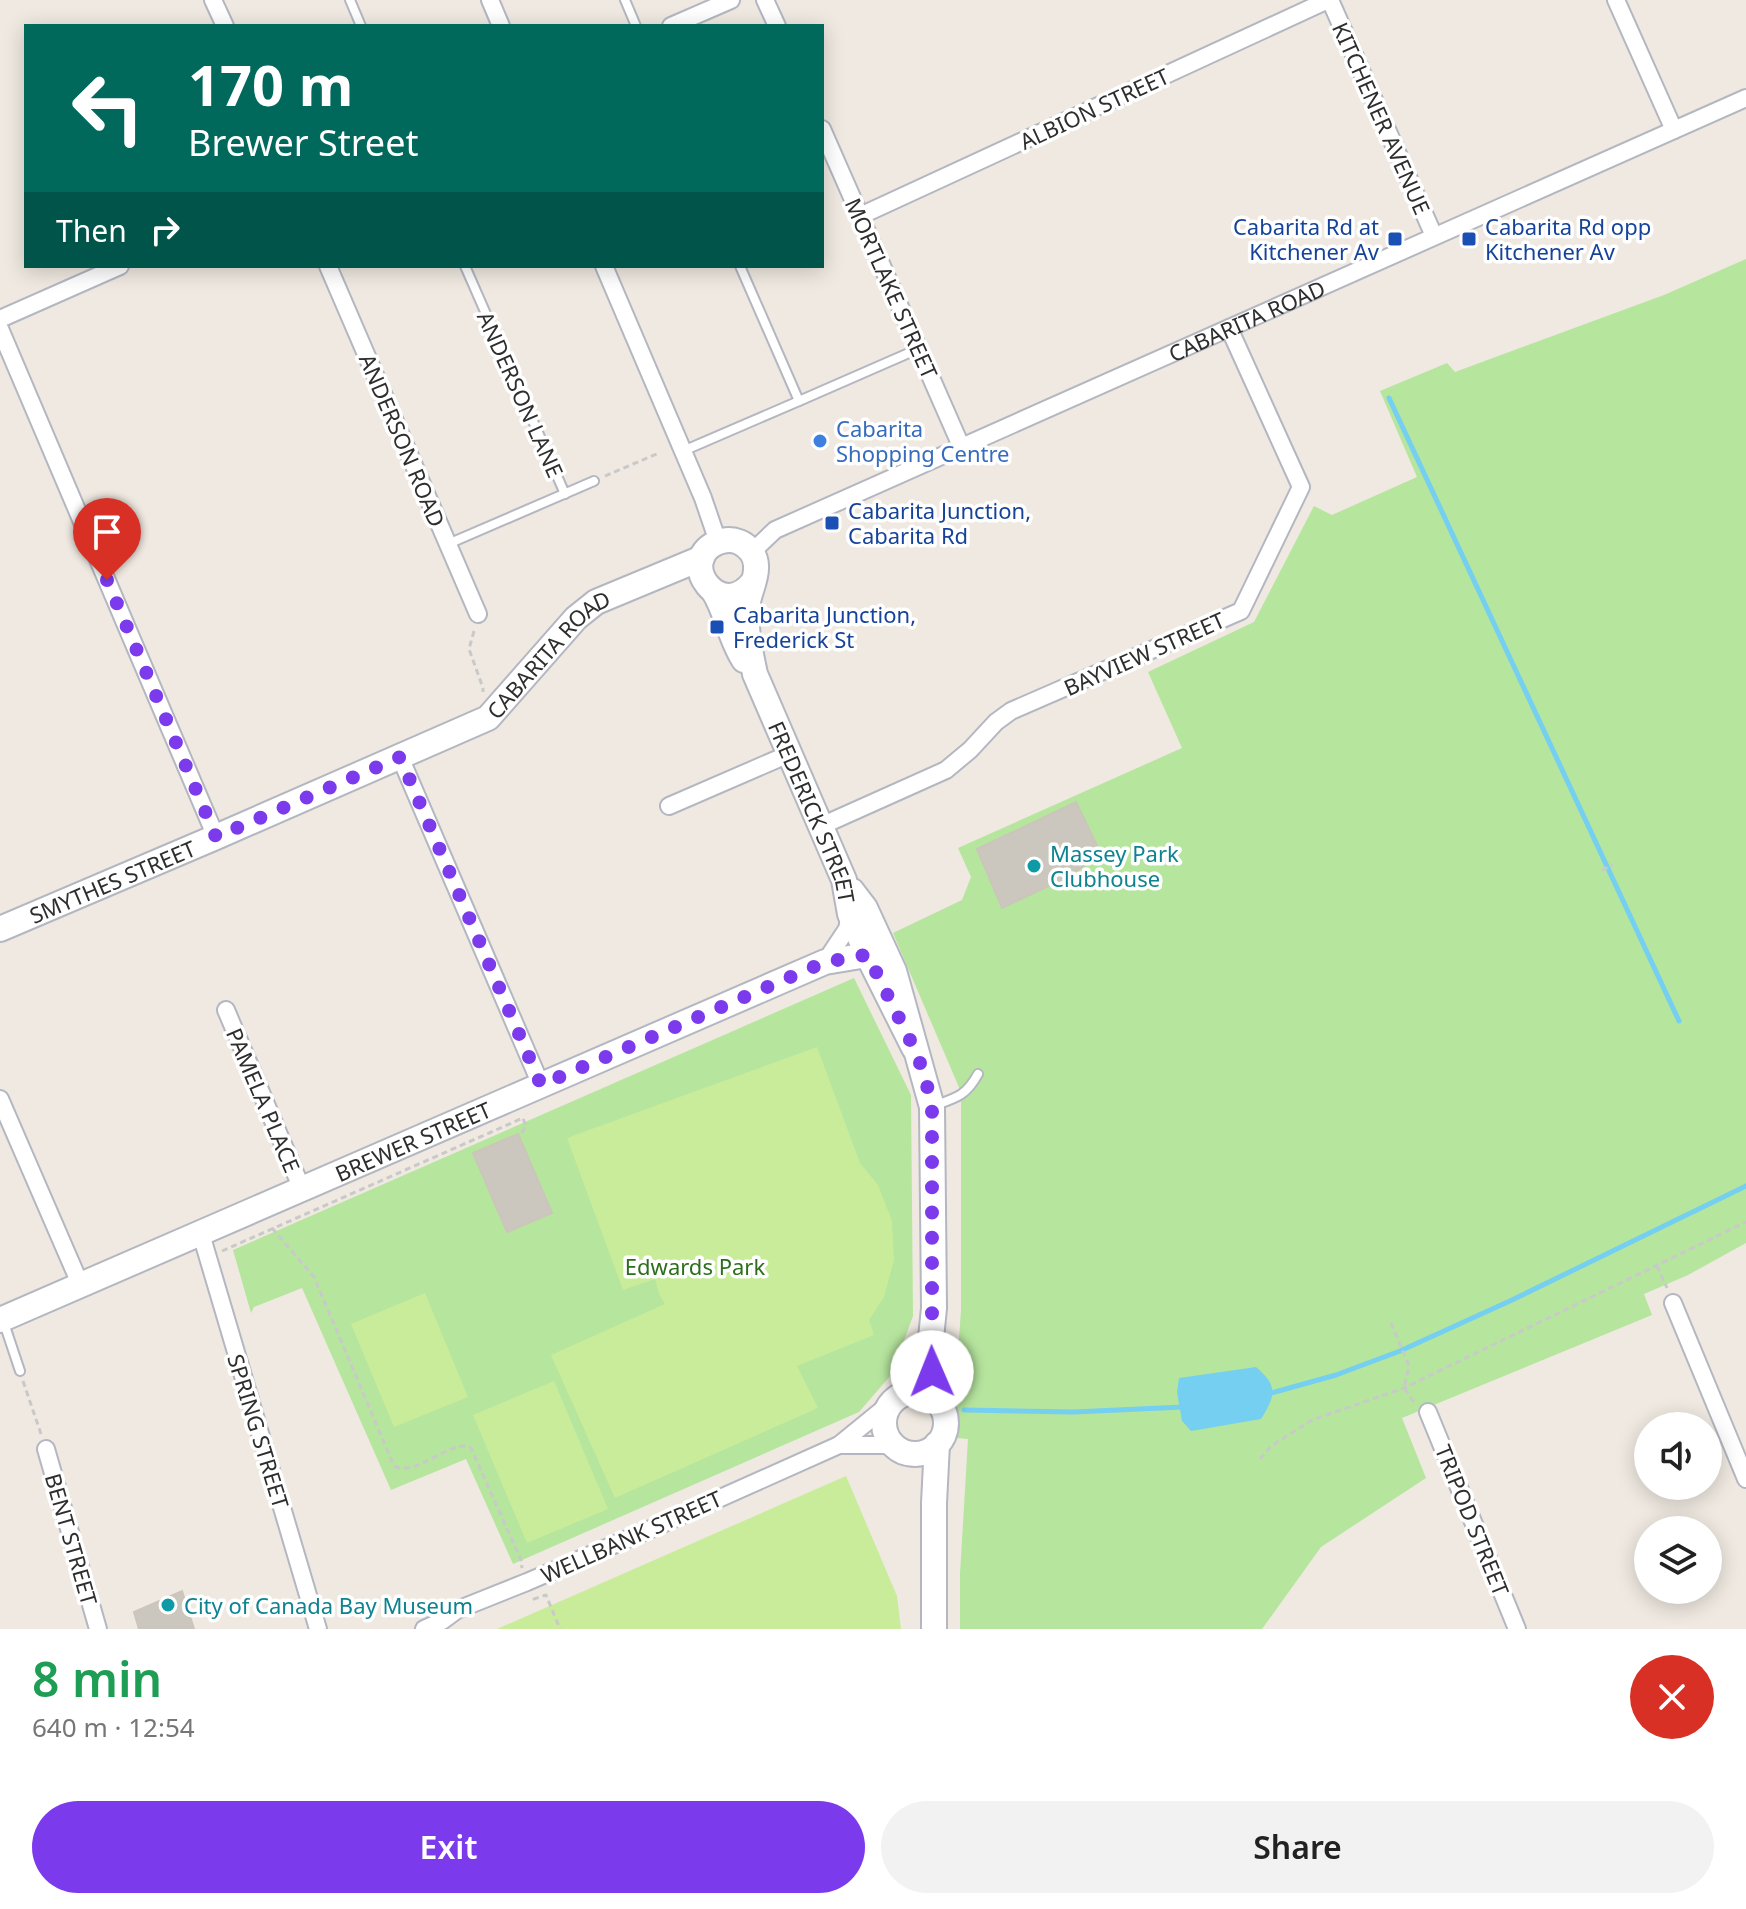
<!DOCTYPE html>
<meta charset="utf-8">
<style>
body{margin:0;font-family:"Noto Sans",sans-serif;background:#f2f2f2;color:#222;height:100vh;display:flex;flex-direction:column;font-size:30px;white-space:nowrap}
*{box-sizing:border-box;margin:0}
p{font-size:26px;color:#767676}
.icon{flex:none;width:44px;height:44px;fill:none;stroke:currentColor;stroke-width:2;stroke-linecap:round;stroke-linejoin:round}
.map{position:relative;height:1629px;overflow:hidden}
.panel{display:flex;flex-direction:column;background:#fff;flex:1}
.panel>*{flex:none}
.guide{position:absolute;left:24px;top:24px;width:800px;height:244px;border-radius:0px;box-shadow:0 4px 20px #0003;background:#00695c;color:#fff;overflow:hidden}
.buttons{position:absolute;left:1634px;top:1412px;display:grid;gap:16px}
.buttons a{display:grid;place-items:center;width:88px;height:88px;border-radius:50%;background:#fff;box-shadow:0 4px 20px #0003;font-size:40px}
.pin{position:absolute;display:grid;place-items:center;width:68px;height:68px;color:#fff;margin:-82px -34px;border-radius:50% 50% 50% 0;rotate:-45deg;box-shadow:0 0 8px #0007}
.pin .icon{rotate:45deg}
.me{position:absolute;width:88px;margin:-44px;rotate:359deg;stroke-linejoin:round;filter:drop-shadow(0 0 6px #0008)}
.turn{display:flex;align-items:center;gap:28px;height:168px;padding:0 32px;font-size:36px}
.turn .icon{width:104px;height:104px;stroke-width:2.5}
.turn b{display:block;font-size:56px;line-height:68px}
.then{display:flex;align-items:center;height:76px;padding:0 32px;background:#0003;gap:16px;font-size:30px}
.round{display:grid;place-items:center;flex:none;width:84px;height:84px;border-radius:42px;background:#f2f2f2}
.overview{display:flex;align-items:center;justify-content:space-between;height:136px;padding:0 32px}
h1{font-size:48px;font-weight:600;line-height:60px;color:#1e9e55}
.cta{display:flex;gap:16px;margin-top:auto;padding:16px 32px}
.cta a{flex:1;height:92px;border-radius:48px;background:#7c3aed;color:#fff;font-size:32px;font-weight:600;line-height:92px;text-align:center}
.cta a+a{background:#f2f2f2;color:#222}
.map>svg:first-child{display:block}
.green{fill:#b6e59e}
.pitch{fill:#c9ec9a}
.water{fill:#75cff0}
.lines{fill:none;stroke-linecap:round;stroke-linejoin:round}
.stream{stroke:#75cff0;stroke-width:5}
.building{fill:#cbc7bf;stroke:#cbc5ba;stroke-width:2}
.lane-casing{stroke:#b4b7c1;stroke-width:12}
.street-casing{stroke:#b4b7c1;stroke-width:20}
.secondary-casing{stroke:#b4b7c1;stroke-width:28}
.path{stroke:#c9c9c9;stroke-width:3;stroke-dasharray:6 4;stroke-linecap:butt}
.lane{stroke:#fff;stroke-width:8}
.street{stroke:#fff;stroke-width:16}
.secondary{stroke:#fff;stroke-width:24}
.route{stroke:#7c3aed;stroke-width:14;stroke-dasharray:0 25.2}
.transit-dot{fill:#1a4fb4;stroke:#fff;stroke-width:3}
.shop-dot{fill:#3f7fe0;stroke:#fff;stroke-width:3}
.culture-dot{fill:#0f9aa8;stroke:#fff;stroke-width:3}
.labels{text-anchor:middle;dominant-baseline:central;stroke-width:7;stroke-linejoin:round;paint-order:stroke}
.street-label{font-size:22px;fill:#2e2e2e;stroke:#fff}
.transit-label{font-size:22px;fill:#164399;stroke:#fff;text-anchor:start}
.shop-label{font-size:22px;fill:#366cbe;stroke:#fff;text-anchor:start}
.culture-label{font-size:22px;fill:#0d838f;stroke:#fff;text-anchor:start}
.park-label{font-size:22px;fill:#2c6e1b;stroke:#fff}
</style>
<div class="map">
<svg width="1746" height="1629" viewBox="0 0 1746 1629">
<rect width="100%" height="100%" fill="#efe9e1"/>
<g class="green">
<polygon points="1746,259 1746,1243 1688,1275 1644,1294 1652,1315 1402,1418 1426,1478 1321,1547 1262,1629 960,1629 960,1574 968,1439 957,1438 956,1381 961,1310 961,1092 893,933 962,900 971,877 958,848 1182,748 1148,672 1254,622 1314,506 1332,515 1417,477 1380,391 1447,363 1455,372 1664,295"/>
<polygon points="854,978 911,1095 913,1316 891,1375 859,1412 513,1564 466,1459 391,1490 302,1288 254,1307 251,1313 233,1250"/>
</g>
<g class="pitch">
<polygon points="817,1047 860,1163 878,1185 892,1221 894,1260 884,1297 869,1320 874,1335 797,1366 818,1408 615,1498 551,1355 665,1304 659,1294 655,1279 623,1290 567,1138"/>
<polygon points="425,1293 468,1397 394,1427 351,1324"/>
<polygon points="554,1381 608,1509 527,1543 473,1415"/>
<polygon points="846,1476 897,1596 901,1629 497,1629"/>
</g>
<path class="water" d="M1256 1367C1278 1386 1276 1395 1261 1419L1191 1431 1182 1421 1177 1392 1179 1378Z"/>
<g class="lines">
<g class="stream">
<polyline points="1389,398 1679,1021"/>
<polyline points="1268,1394 1336,1375 1400,1351 1512,1300 1746,1186"/>
<polyline points="964,1410 1074,1412 1183,1407"/>
</g>
</g>
<g class="building">
<polygon points="1076,802 1101,854 1068,877 1002,908 977,849"/>
<polygon points="518,1134 552,1213 507,1232 473,1153"/>
<polygon points="182,1591 194,1629 139,1629 134,1612"/>
</g>
<g class="lines">
<defs>
<g id="lane">
<polyline points="350,0 361,26"/>
<polyline points="625,0 636,26"/>
<polyline points="465,266 565,494"/>
<polyline points="740,266 799,401 918,349"/>
<polyline points="683,451 799,401"/>
<polyline points="448,544 594,481"/>
<path d="M933 1106C956 1098 966 1096 978 1074"/>
<polyline points="3,1320 20,1371"/>
</g>
<g id="street">
<polyline points="213,0 225,26"/>
<polyline points="490,0 501,26"/>
<polyline points="765,0 777,26"/>
<polyline points="1330,0 1434,236"/>
<polyline points="1616,0 1674,130"/>
<polyline points="671,26 731,0"/>
<polyline points="822,129 961,446"/>
<polyline points="860,216 1328,0"/>
<polyline points="328,266 478,614"/>
<polyline points="604,266 703,498 718,542"/>
<polyline points="0,319 120,266"/>
<polyline points="0,329 216,837"/>
<path id="s1" d="M752 552 775 530 1746 98"/>
<polyline points="400,757 541,1085"/>
<polyline points="669,806 789,754"/>
<polyline points="821,826 946,770 970,750 996,722 1011,711 1241,611 1301,487 1229,328"/>
<polyline points="825,962 847,929 850,914"/>
<polyline points="226,1010 302,1189"/>
<polyline points="0,1099 81,1286"/>
<polyline points="201,1234 318,1629"/>
<polyline points="1673,1303 1746,1479"/>
<polyline points="1428,1412 1517,1629"/>
<polyline points="839,1445 893,1445"/>
<polyline points="46,1449 98,1629"/>
<polyline points="424,1629 442,1621 457,1610 527,1582 660,1525 839,1445 893,1401"/>
</g>
<g id="secondary">
<path id="s2" d="M753 582C721 623 676 562 716 543 723 540 732 539 739 542 749 546 756 556 756 566 757 578 750 590 748 602 744 626 750 650 755 674L844 880 850 914 867 954 914 1048"/>
<path d="M714 592C727 613 730 639 744 660"/>
<polyline points="852,891 865,908 894,971 932,1107 934,1308 931,1338 933,1399"/>
<path id="s3" d="M0 929 216 837 488 718 576 618 596 602 702 558"/>
<path id="s4" d="M0 1320 825 962 861 956 867 954"/>
<circle cx="915" cy="1423" r="31"/>
<polyline points="934,1629 934,1503 937,1444"/>
</g>
</defs>
<use href="#lane" class="lane-casing"/>
<use href="#street" class="street-casing"/>
<use href="#secondary" class="secondary-casing"/>
<g class="path">
<polyline points="605,476 659,453"/>
<polyline points="474,631 469,649 483,688 483,692"/>
<polyline points="1602,870 1613,865"/>
<path d="M272 1228 314 1277 394 1466C415 1477 444 1444 468 1446L471 1448 521 1560 522 1568"/>
<polyline points="222,1251 523,1118 526,1127 519,1136"/>
<polyline points="1657,1266 1667,1288"/>
<polyline points="1391,1323 1409,1366 1404,1388 1415,1404"/>
<polyline points="23,1381 41,1434"/>
<polyline points="954,1401 954,1434"/>
<polyline points="1260,1459 1271,1446 1312,1420 1404,1388 1746,1222"/>
<polyline points="534,1598 534,1599 546,1595 560,1629"/>
</g>
<use href="#lane" class="lane"/>
<use href="#street" class="street"/>
<use href="#secondary" class="secondary"/>
</g>
<g class="lines">
<polyline class="route" points="107,580 216,837 400,757 541,1085 825,962 861,956 867,954 914,1048 924,1073 932,1107 932,1372"/>
</g>
<g class="transit-dot">
<rect x="1387" y="231" width="16" height="16" rx="4"/>
<rect x="1461" y="231" width="16" height="16" rx="4"/>
<rect x="824" y="515" width="16" height="16" rx="4"/>
<rect x="709" y="619" width="16" height="16" rx="4"/>
</g>
<circle class="shop-dot" cx="820" cy="441" r="8"/>
<g class="culture-dot">
<circle cx="1034" cy="866" r="8"/>
<circle cx="168" cy="1605" r="8"/>
</g>
<g class="labels">
<g class="street-label">
<text transform="translate(1094 108) rotate(-25)">ALBION STREET</text>
<text transform="translate(1382 118) rotate(66)">KITCHENER AVENUE</text>
<text transform="translate(892 288) rotate(66)">MORTLAKE STREET</text>
<text stroke="none"><textPath href="#s1" startOffset="548">CABARITA ROAD</textPath></text>
<text transform="translate(521 394) rotate(66)">ANDERSON LANE</text>
<text transform="translate(403 440) rotate(67)">ANDERSON ROAD</text>
<text transform="translate(1144 653) rotate(-24)">BAYVIEW STREET</text>
<text stroke="none"><textPath href="#s3" startOffset="620">CABARITA ROAD</textPath></text>
<text stroke="none"><textPath href="#s2" startOffset="418">FREDERICK STREET</textPath></text>
<text stroke="none"><textPath href="#s3" startOffset="122">SMYTHES STREET</textPath></text>
<text transform="translate(264 1100) rotate(67)">PAMELA PLACE</text>
<text stroke="none"><textPath href="#s4" startOffset="450">BREWER STREET</textPath></text>
<text transform="translate(259 1431) rotate(73)">SPRING STREET</text>
<text transform="translate(1473 1520) rotate(68)">TRIPOD STREET</text>
<text transform="translate(631 1536) rotate(-24)">WELLBANK STREET</text>
<text transform="translate(72 1539) rotate(74)">BENT STREET</text>
</g>
<g class="transit-label">
<text x="1379" y="226" text-anchor="end">Cabarita Rd at<tspan x="1379" dy="25">Kitchener Av</tspan></text>
<text x="1485" y="226">Cabarita Rd opp<tspan x="1485" dy="25">Kitchener Av</tspan></text>
<text x="848" y="510">Cabarita Junction,<tspan x="848" dy="25">Cabarita Rd</tspan></text>
<text x="733" y="614">Cabarita Junction,<tspan x="733" dy="25">Frederick St</tspan></text>
</g>
<g class="shop-label">
<text x="836" y="428">Cabarita<tspan x="836" dy="25">Shopping Centre</tspan></text>
</g>
<g class="culture-label">
<text x="1050" y="853">Massey Park<tspan x="1050" dy="25">Clubhouse</tspan></text>
<text x="184" y="1605">City of Canada Bay Museum</text>
</g>
<g class="park-label">
<text x="695" y="1266">Edwards Park</text>
</g>
</g>
</svg>
<div class="buttons">
<a><svg class="icon" aria-label="sound" viewBox="0 0 24 24"><path d="M4 9h4l5-4v14l-5-4H4zM17 9q2 3 0 6"/></svg></a>
<a><svg class="icon" aria-label="layers" viewBox="0 0 24 24"><path d="M12 4l9 5-9 5-9-5zM3 14l9 5 9-5"/></svg></a>
</div>
<div class="pin" style="left:107px;top:580px;background:#d93025"><svg class="icon" aria-label="arrive" viewBox="0 0 24 24"><path d="M6 21V4h12l-3 4 3 4H6"/></svg></div>
<svg class="me" style="left:932px;top:1372px" viewBox="-20 -20 40 40"><circle r="19" fill="#fff"/><path d="M0-13L10 11 0 6-10 11z" fill="#7c3aed"/></svg>
<div class="guide">
<div class="turn"><svg class="icon" aria-label="left" viewBox="0 0 24 24"><path d="M17 20v-9H6M10 6l-5 5 5 5"/></svg><div><b>170 m</b>Brewer Street</div></div>
<div class="then">Then<svg class="icon" aria-label="right" viewBox="0 0 24 24"><path d="M7 20v-9h11M14 6l5 5-5 5"/></svg></div>
</div>
</div>
<section class="panel">
<div class="overview"><div><h1>8 min</h1><p>640 m · 12:54</p></div><a class="round" style="background:#d93025;color:#fff"><svg class="icon" aria-label="close" viewBox="0 0 24 24"><path d="M6 6l12 12M18 6L6 18"/></svg></a></div>
<div class="cta"><a>Exit</a><a>Share</a></div>
</section>
